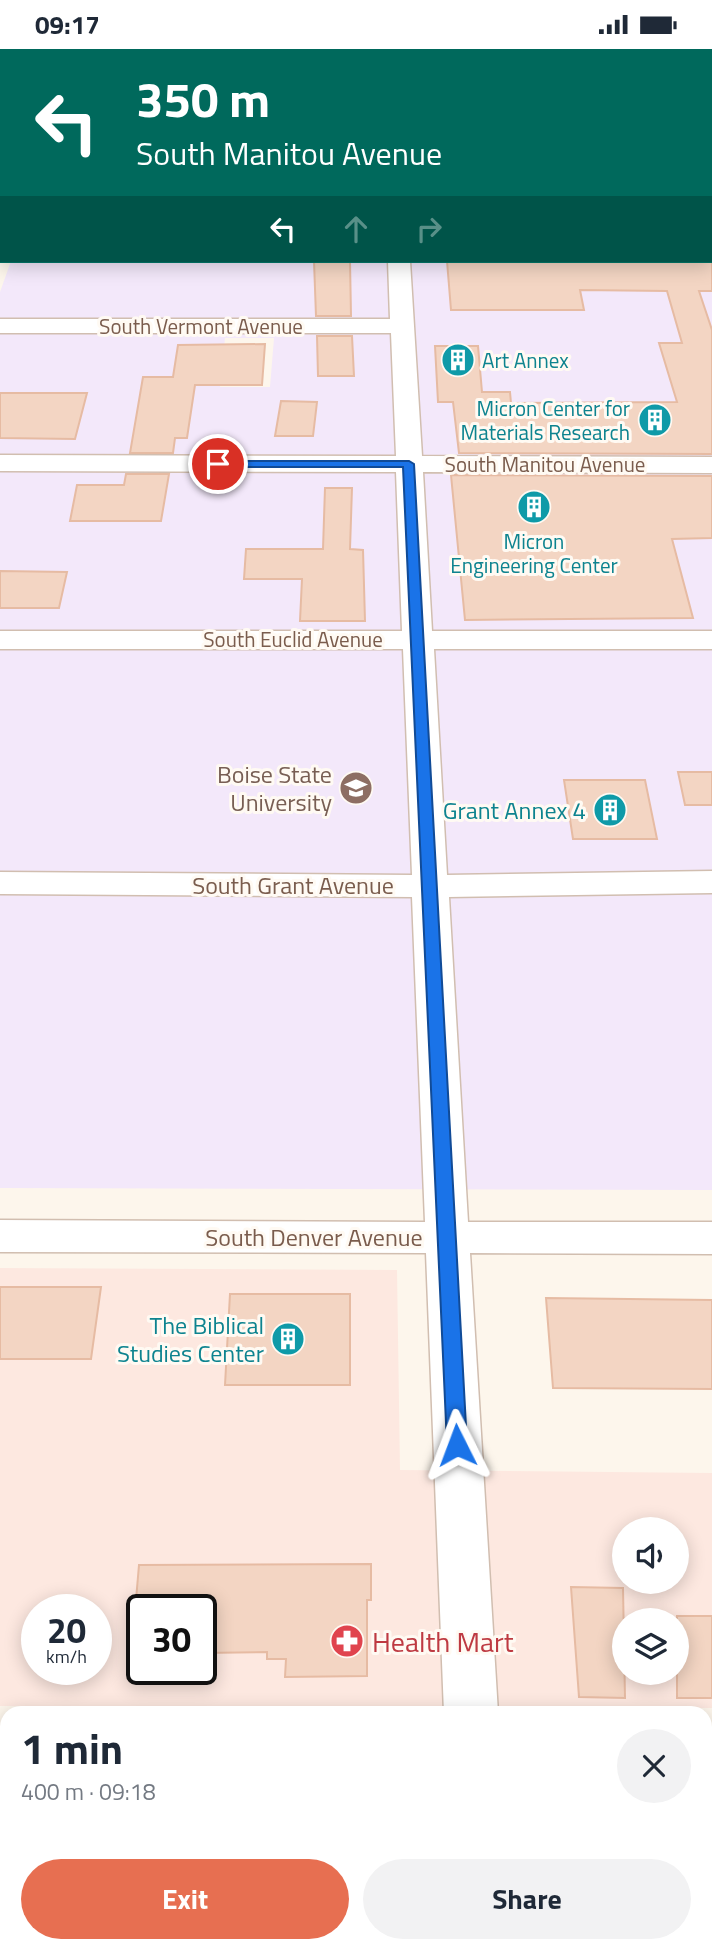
<!DOCTYPE html>
<meta charset="utf-8">
<style>
body{margin:0;font-family:"Titillium Web",sans-serif;background:#f2f2f3;color:#1f2937;height:100vh;display:flex;flex-direction:column;font-size:26px;white-space:nowrap}
*{box-sizing:border-box;margin:0}
p{font-size:23px;color:#747a83}
.icon{flex:none;width:38px;height:38px;fill:none;stroke:currentColor;stroke-width:2;stroke-linecap:round;stroke-linejoin:round}
.map{position:relative;flex:1;overflow:hidden}
.drawer{position:absolute;left:0px;top:1657px;width:712px;height:247px;display:flex;flex-direction:column;background:#fff;border-radius:21px 21px 0 0;box-shadow:0 4px 18px #0003}
.drawer>*{flex:none}
.guide{position:absolute;left:0px;top:0px;width:712px;height:214px;box-shadow:0 4px 18px #0003;background:#00695c;color:#fff;overflow:hidden}
.tools{position:absolute;left:612px;top:1468px;display:grid;gap:14px}
.tools a{display:grid;place-items:center;width:77px;height:77px;border-radius:50%;background:#fff;box-shadow:0 4px 18px #0003;font-size:35px}
.speed{position:absolute;left:21px;top:1545px;display:flex;gap:14px;font-size:35px;font-weight:700;text-align:center}
.speed>*{display:grid;place-content:center;width:91px;height:91px;border-radius:50%;background:#fff;box-shadow:0 4px 18px #0003;line-height:1}
.speed small{font-size:18px;font-weight:400}
.speed .limit{border:4px solid #111;border-radius:10px;background:#fff;color:#111}
.pin{position:absolute;display:grid;place-items:center;width:60px;height:60px;color:#fff;margin:-30px;border:4px solid #fff;border-radius:50%;box-shadow:0 2px 7px #0007}
.me{position:absolute;width:77px;margin:-38px;rotate:357deg;stroke-linejoin:round;filter:drop-shadow(0 0 5px #0008)}
.turn{display:flex;align-items:center;gap:24px;height:147px;padding:0 21px;font-size:32px}
.turn .icon{width:91px;height:91px;stroke-width:2.5}
.turn b{display:block;font-size:49px;line-height:60px}
.lanes{display:flex;align-items:center;height:66px;padding:0 21px;background:#0003;justify-content:center;gap:35px;direction:ltr}
.lanes .off{opacity:.35}
.round{display:grid;place-items:center;flex:none;width:74px;height:74px;border-radius:37px;background:#f2f2f3}
.overview{display:flex;align-items:center;justify-content:space-between;height:119px;padding:0 21px}
h1{font-size:42px;font-weight:700;line-height:52px}
.primary-button{display:flex;gap:14px;margin-top:auto;padding:14px 21px}
.primary-button a{flex:1;height:80px;border-radius:42px;background:#e76f51;color:#fff;font-size:28px;font-weight:700;line-height:80px;text-align:center}
.primary-button a+a{background:#f2f2f3;color:#1f2937}
.status{display:flex;justify-content:space-between;align-items:center;height:49px;padding:0 35px;background:#fff;direction:ltr}
.status svg{height:19px;fill:currentColor}
.map>svg:first-child{display:block}
.commercial{fill:#fde8e0;fill-rule:evenodd}
.education{fill:#f3e8fa;fill-rule:evenodd}
.building{fill:#f3d5c3;stroke:#e6bba3;stroke-width:2}
.lines{fill:none;stroke-linecap:round;stroke-linejoin:round}
.minor-casing{stroke:#d1beb0;stroke-width:3}
.major-casing{stroke:#dad1cd;stroke-width:3}
.minor{fill:#fff;fill-rule:evenodd}
.major{fill:#fbd9a5;fill-rule:evenodd}
.route{fill:#1a73e8;stroke:#114b97;stroke-width:2}
.labels{text-anchor:middle;dominant-baseline:central;stroke-width:6;stroke-linejoin:round;paint-order:stroke}
.far-street-label{font-size:21px;fill:#7a5c4d;stroke:#fffaf3}
.far-culture-label{font-size:21px;fill:#0d838f;stroke:#fffaf3;text-anchor:start}
.education-label{font-size:24px;fill:#785e54;stroke:#fffaf3;text-anchor:end}
.culture-label{font-size:24px;fill:#0d838f;stroke:#fffaf3;text-anchor:end}
.street-label{font-size:24px;fill:#7a5c4d;stroke:#fffaf3}
.near-health-label{font-size:28px;fill:#be3a42;stroke:#fffaf3;text-anchor:start}
</style>
<div class="status"><b>09:17</b><svg viewBox="0 0 49 12"><path d="M0 12V9h3v3zM5 12V6h3v6zM10 12V3h3v9zM15 12V0h3v12zM26 1h20v11H26zM47 4h2v5h-2z"/></svg></div>
<div class="map">
<svg width="712" height="1903" viewBox="0 0 712 1903">
<rect width="100%" height="100%" fill="#fdf6ec"/>
<g class="commercial">
<path d="M0 1219 397 1221 400 1421 712 1424V1659L0 1657ZM625 1480H677V1533H625ZM37 1561H96V1620H37ZM142 1561H201V1620H142ZM625 1572H677V1624H625Z"/>
<polygon points="0,1887 7,1887 7,1897 705,1897 705,1890 712,1890 712,1903 0,1903"/>
</g>
<g class="education">
<rect x="88" y="0" width="278" height="2"/>
<path d="M522 0H712V1141L0 1139V243L11 212H710V2ZM225 289H274L270 338H220Z"/>
</g>
<g class="building">
<polygon points="314,212 350,212 351,267 316,267"/>
<polygon points="447,212 712,212 712,242 699,242 712,281 712,405 459,404 453,353 438,353 435,297 478,297 482,343 510,343 511,354 677,353 659,294 682,294 667,242 580,241 584,261 451,261"/>
<polygon points="317,287 352,287 354,327 318,327"/>
<polygon points="265,295 262,336 195,336 187,389 175,389 173,404 130,404 143,328 173,328 178,296"/>
<polygon points="0,344 87,344 75,390 0,389"/>
<polygon points="281,352 317,353 313,387 275,387"/>
<polygon points="126,425 169,425 161,472 70,472 77,436 124,436"/>
<polygon points="451,426 712,427 712,489 672,490 693,569 465,571"/>
<polygon points="325,439 352,439 350,500 363,501 365,572 300,572 302,530 244,530 246,500 323,500"/>
<polygon points="0,522 67,523 59,559 0,559"/>
<polygon points="678,723 712,723 712,756 685,756"/>
<polygon points="564,731 645,731 657,790 573,790"/>
<polygon points="0,1238 101,1238 91,1310 0,1310"/>
<polygon points="230,1245 350,1245 350,1336 225,1336"/>
<polygon points="546,1249 712,1251 712,1340 553,1339"/>
<polygon points="371,1515 371,1551 367,1551 367,1627 285,1628 286,1610 267,1610 267,1603 201,1604 201,1561 139,1561 140,1551 136,1551 139,1516"/>
<polygon points="571,1538 623,1539 625,1649 579,1648"/>
<rect x="677" y="1567" width="35" height="82"/>
</g>
<g class="lines">
<defs>
<g id="minor">
<rect x="50" y="0" width="18" height="2"/>
<polygon points="392,0 411,0 391,2"/>
<polygon points="612,0 638,0 611,2"/>
<rect x="0" y="2" width="2" height="10"/>
<rect x="0" y="74" width="2" height="12"/>
<rect x="710" y="75" width="2" height="12"/>
<polygon points="0,145 2,145 0,161"/>
<rect x="710" y="163" width="2" height="12"/>
<polygon points="388,212 410,212 422,407 712,408 712,424 423,423 432,582 712,582 712,600 434,600 447,826 712,822 712,844 449,848 468,1173 712,1173 712,1205 470,1204 498,1664 444,1664 426,1204 0,1203 0,1171 425,1173 412,848 0,845 0,823 412,826 403,600 0,600 0,582 402,582 396,423 0,422 0,406 396,407 391,284 0,284 0,270 390,270"/>
<polygon points="452,1897 512,1897 513,1903 453,1903"/>
</g>
<g id="major">
<rect x="0" y="1681" width="7" height="50"/>
<rect x="705" y="1691" width="7" height="50"/>
<rect x="705" y="1785" width="7" height="54"/>
<rect x="0" y="1795" width="7" height="56"/>
</g>
</defs>
<use href="#minor" class="minor-casing"/>
<use href="#major" class="major-casing"/>
<use href="#minor" class="minor"/>
<use href="#major" class="major"/>
</g>
<polygon class="route" points="214,412 409,412 414,415 467,1396 464,1402 450,1402 447,1396 403,418 218,418 214,417"/>
<defs>
<symbol id="building-disc" viewBox="-11 -11 22 22"><circle r="9.5" fill="#0f9aa8" stroke="#fffaf3"/><path d="M-4-6H4V6H1V3H-1V6H-4ZM-2.5-4.3h1.7v1.8h-1.7ZM.8-4.3h1.7v1.8H.8ZM-2.5-1h1.7V.8h-1.7ZM.8-1h1.7V.8H.8Z" fill="#fff"/></symbol>
<symbol id="university-disc" viewBox="-11 -11 22 22"><circle r="9.5" fill="#8d6e63" stroke="#fffaf3"/><path d="M0-5L7-2L0 1L-7-2ZM-4 1L0 2.5L4 1V4Q0 6-4 4Z" fill="#fff"/></symbol>
<symbol id="pharmacy-disc" viewBox="-11 -11 22 22"><circle r="9.5" fill="#e0444e" stroke="#fffaf3"/><path d="M-2-6h4v4h4v4h-4v4h-4v-4h-4v-4h4Z" fill="#fff"/></symbol>
</defs>
<g fill-rule="evenodd">
<use href="#building-disc" x="439" y="292" width="38" height="38"/>
<use href="#building-disc" x="636" y="352" width="38" height="38"/>
<use href="#building-disc" x="515" y="439" width="38" height="38"/>
<use href="#university-disc" x="337" y="720" width="38" height="38"/>
<use href="#building-disc" x="591" y="742" width="38" height="38"/>
<use href="#building-disc" x="269" y="1271" width="38" height="38"/>
<use href="#pharmacy-disc" x="328" y="1573" width="38" height="38"/>
</g>
<g class="labels">
<g class="far-street-label">
<text x="201" y="277">South Vermont Avenue</text>
<text x="545" y="415">South Manitou Avenue</text>
<text x="293" y="590">South Euclid Avenue</text>
</g>
<g class="far-culture-label">
<text x="482" y="311">Art Annex</text>
<text x="630" y="359" text-anchor="end">Micron Center for<tspan x="630" dy="24">Materials Research</tspan></text>
<text x="534" y="492" text-anchor="middle">Micron<tspan x="534" dy="24">Engineering Center</tspan></text>
</g>
<g class="education-label">
<text x="332" y="725">Boise State<tspan x="332" dy="28">University</tspan></text>
</g>
<g class="culture-label">
<text x="586" y="761">Grant Annex 4</text>
<text x="264" y="1276">The Biblical<tspan x="264" dy="28">Studies Center</tspan></text>
</g>
<g class="street-label">
<text x="293" y="836">South Grant Avenue</text>
<text x="314" y="1188">South Denver Avenue</text>
</g>
<g class="near-health-label">
<text x="372" y="1592">Health Mart</text>
</g>
</g>
</svg>
<div class="tools">
<a><svg class="icon" aria-label="sound" viewBox="0 0 24 24"><path d="M4 9h4l5-4v14l-5-4H4zM17 9q2 3 0 6"/></svg></a>
<a><svg class="icon" aria-label="layers" viewBox="0 0 24 24"><path d="M12 4l9 5-9 5-9-5zM3 14l9 5 9-5"/></svg></a>
</div>
<div class="speed"><div>20<small>km/h</small></div><div class="limit">30</div></div>
<div class="pin" style="left:218px;top:415px;background:#d93025"><svg class="icon" aria-label="arrive" viewBox="0 0 24 24"><path d="M6 21V4h12l-3 4 3 4H6"/></svg></div>
<svg class="me" style="left:457px;top:1396px" viewBox="-20 -20 40 40"><path d="M0-17L14 15 0 8-14 15z" fill="#1a73e8" stroke="#fff" stroke-width="4"/></svg>
<div class="guide">
<div class="turn"><svg class="icon" aria-label="left" viewBox="0 0 24 24"><path d="M17 20v-9H6M10 6l-5 5 5 5"/></svg><div><b>350 m</b>South Manitou Avenue</div></div>
<div class="lanes"><svg class="icon" aria-label="left" viewBox="0 0 24 24"><path d="M17 20v-9H6M10 6l-5 5 5 5"/></svg><svg class="icon off" aria-label="ahead" viewBox="0 0 24 24"><path d="M12 20V5M6 11l6-6 6 6"/></svg><svg class="icon off" aria-label="right" viewBox="0 0 24 24"><path d="M7 20v-9h11M14 6l5 5-5 5"/></svg></div>
</div>
<section class="drawer">
<div class="overview"><div><h1>1 min</h1><p>400 m · 09:18</p></div><a class="round"><svg class="icon" aria-label="close" viewBox="0 0 24 24"><path d="M6 6l12 12M18 6L6 18"/></svg></a></div>
<div class="primary-button"><a>Exit</a><a>Share</a></div>
</section>
</div>
